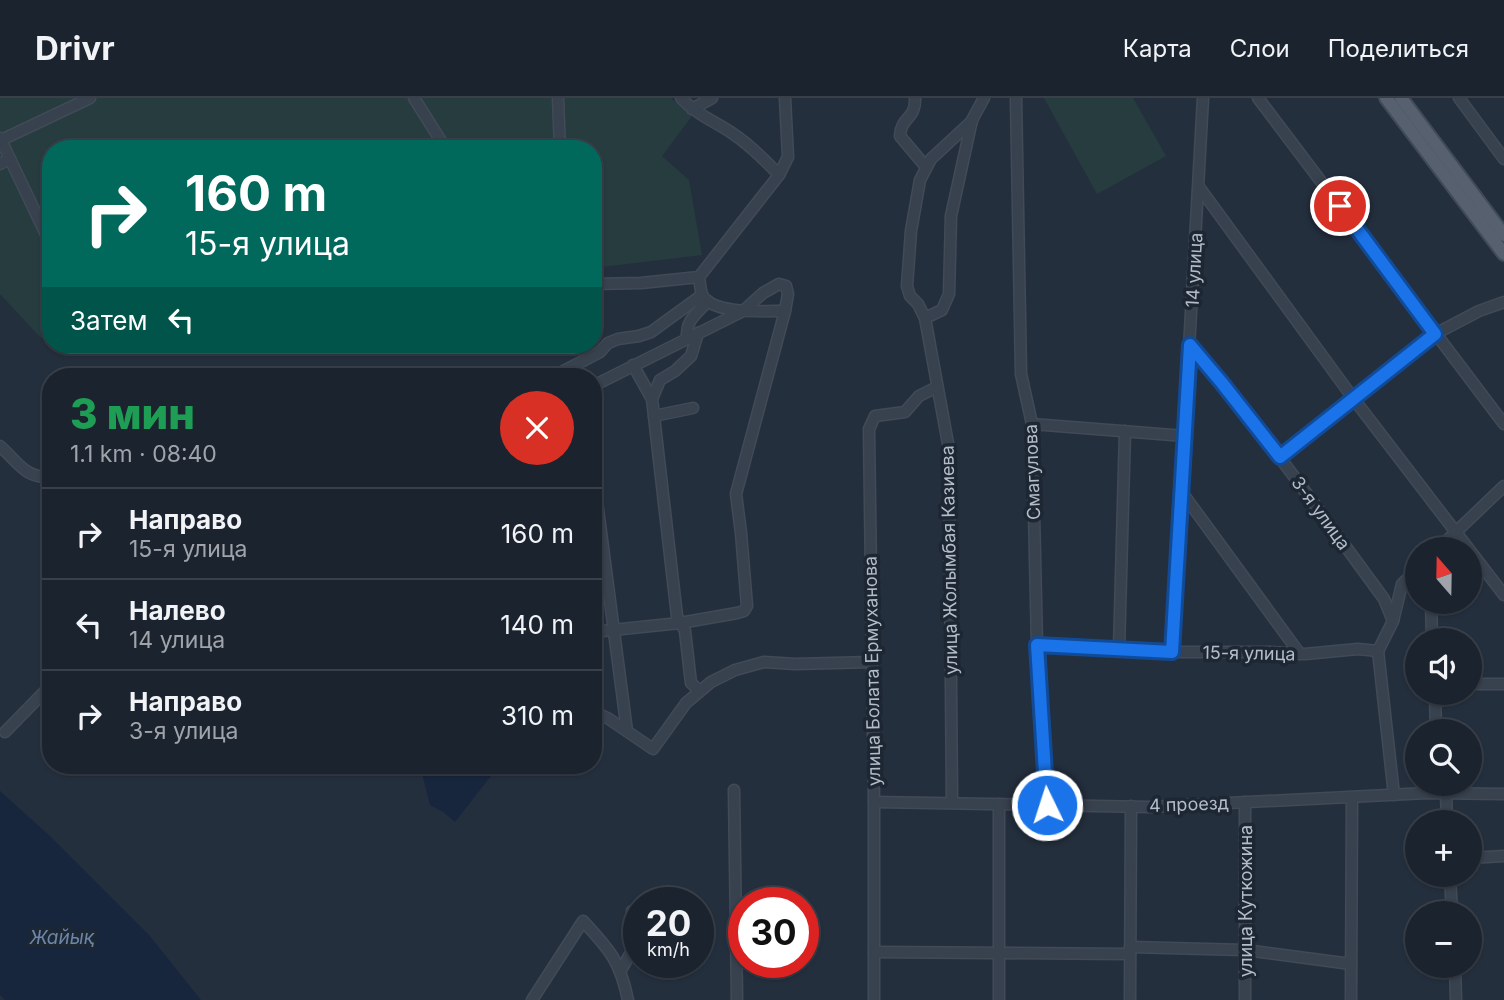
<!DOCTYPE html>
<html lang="ru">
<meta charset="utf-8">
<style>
body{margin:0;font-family:Inter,sans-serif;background:#242b36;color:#f1f3f6;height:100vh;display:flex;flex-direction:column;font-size:26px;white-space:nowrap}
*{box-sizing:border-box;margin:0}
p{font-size:23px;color:#a0a4aa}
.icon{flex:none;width:38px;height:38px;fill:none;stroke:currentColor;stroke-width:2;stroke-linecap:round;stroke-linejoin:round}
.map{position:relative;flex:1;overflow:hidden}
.sheet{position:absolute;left:42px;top:270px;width:560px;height:406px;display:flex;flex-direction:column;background:#1b232e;border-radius:28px;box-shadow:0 2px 5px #0004,0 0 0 2px #39404a}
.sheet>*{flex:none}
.top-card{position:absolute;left:42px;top:42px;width:560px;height:214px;border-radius:28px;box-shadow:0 2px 5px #0004,0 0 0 2px #39404a;background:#00695c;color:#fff;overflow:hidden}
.needle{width:46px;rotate:340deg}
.fabs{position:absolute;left:1405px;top:439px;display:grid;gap:14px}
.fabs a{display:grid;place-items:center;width:77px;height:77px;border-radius:50%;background:#1b232e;box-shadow:0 2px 5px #0004,0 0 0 2px #39404a;font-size:35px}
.speed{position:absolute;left:623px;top:789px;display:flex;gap:14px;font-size:35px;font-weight:700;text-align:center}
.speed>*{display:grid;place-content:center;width:91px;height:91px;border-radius:50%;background:#1b232e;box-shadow:0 2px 5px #0004,0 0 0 2px #39404a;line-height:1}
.speed small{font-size:18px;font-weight:400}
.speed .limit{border:10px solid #d22;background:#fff;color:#111}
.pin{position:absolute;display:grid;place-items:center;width:60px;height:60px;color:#fff;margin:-30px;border:4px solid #fff;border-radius:50%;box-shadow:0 2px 7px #0007}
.me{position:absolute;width:77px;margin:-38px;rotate:356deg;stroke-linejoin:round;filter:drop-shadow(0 0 5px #0008)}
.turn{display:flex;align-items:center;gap:24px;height:147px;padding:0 28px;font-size:32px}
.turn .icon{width:91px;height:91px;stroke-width:2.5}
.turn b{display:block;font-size:49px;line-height:60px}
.then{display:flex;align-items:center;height:66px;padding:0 28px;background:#0003;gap:14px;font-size:26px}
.round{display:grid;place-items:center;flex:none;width:74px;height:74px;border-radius:37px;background:#242b36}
.summary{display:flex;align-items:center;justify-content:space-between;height:119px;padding:0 28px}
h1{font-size:42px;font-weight:800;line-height:52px;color:#1e9e55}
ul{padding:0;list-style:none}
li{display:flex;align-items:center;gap:21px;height:91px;padding:0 28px;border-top:2px solid #39404a}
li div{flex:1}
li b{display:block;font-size:26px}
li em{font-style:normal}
header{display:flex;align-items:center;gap:42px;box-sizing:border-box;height:98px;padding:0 35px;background:#1b232e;border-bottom:2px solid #39404a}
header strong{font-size:33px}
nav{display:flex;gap:38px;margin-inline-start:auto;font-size:24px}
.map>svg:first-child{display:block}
.green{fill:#263c3f}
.water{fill:#17263c}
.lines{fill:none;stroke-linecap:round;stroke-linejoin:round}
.minor-casing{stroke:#414a57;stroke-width:13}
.major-casing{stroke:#414a57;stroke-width:16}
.minor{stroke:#38414e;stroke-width:10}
.major{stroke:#56606e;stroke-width:12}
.route-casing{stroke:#114b97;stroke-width:18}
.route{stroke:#1a73e8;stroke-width:12}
.labels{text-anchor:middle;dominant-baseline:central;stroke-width:7;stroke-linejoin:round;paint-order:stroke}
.street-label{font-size:18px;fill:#b4bcc9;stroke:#1d2633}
.water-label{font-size:19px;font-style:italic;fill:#6d86a8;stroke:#1d2633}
</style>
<header>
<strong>Drivr</strong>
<nav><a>Карта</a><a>Слои</a><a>Поделиться</a></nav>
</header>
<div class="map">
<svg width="1504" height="902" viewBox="0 0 1504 902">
<rect width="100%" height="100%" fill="#242f3e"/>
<g class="green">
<polygon points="0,0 671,0 692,18 662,58 689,82 702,157 593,170 593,51 51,51 51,238 40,239 0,196"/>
<polygon points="1044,0 1133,0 1166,58 1097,96"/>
</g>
<g class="water">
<polygon points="420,667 471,667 494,674 455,724 443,714 430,707"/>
<polygon points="0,693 51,739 149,837 201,902 5,902 0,897"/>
</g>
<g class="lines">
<defs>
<g id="minor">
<polyline points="414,0 446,51"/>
<polyline points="558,0 560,51"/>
<path d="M681 0C696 16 714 23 732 35 750 47 765 62 779 77"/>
<path d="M915 0C916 22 901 18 900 38L926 69"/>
<polyline points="1016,0 1021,276 1032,326 1037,547 1047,707"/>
<polyline points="1258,0 1504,326"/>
<polyline points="1459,0 1504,61"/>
<polyline points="692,11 712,0"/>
<polyline points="0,40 51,147"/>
<polyline points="1,42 90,0"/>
<polyline points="0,66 10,61"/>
<polyline points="1199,89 1353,300 1504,497"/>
<polyline points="40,123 51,118"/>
<path d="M699 179C700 184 700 191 702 196 710 217 766 213 785 213"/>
<polyline points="593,186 641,185 699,179 779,77 788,59 785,0"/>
<polyline points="925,220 918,206 910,198 907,188 911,133 920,82 931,61 972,23"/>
<path d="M687 240C686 221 696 217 708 203"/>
<path d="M1190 247C1259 328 1321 415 1384 501L1393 523"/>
<polyline points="633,267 652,301 677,518 685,533 691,585 700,593"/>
<polyline points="554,278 600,254 608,245 618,241 639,238 651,234 702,197"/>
<polyline points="593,288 743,213 763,195 779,186 786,188 788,196 785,213 736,396 741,435 747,508 744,513 737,515 680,525 593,534"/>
<polyline points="652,301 660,282 675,273 691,258 698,235"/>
<polyline points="654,318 693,310"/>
<polyline points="1032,326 1185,338"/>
<path d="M0 348C17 363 25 381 51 379"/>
<polyline points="1280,359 1435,236 1479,213 1504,204"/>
<polyline points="593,373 627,633"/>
<polyline points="1181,393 1300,556"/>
<polyline points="1437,452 1504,388"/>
<polyline points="1431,504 1432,542"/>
<polyline points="1037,547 1172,554 1270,554 1305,556 1358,551 1378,553"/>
<polyline points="1119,551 1125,333"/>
<polyline points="1378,553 1394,697"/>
<polyline points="1378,553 1393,523 1402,486 1418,471"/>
<polyline points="1172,554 1203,0"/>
<polyline points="1470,586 1504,586"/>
<polyline points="1435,595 1436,634"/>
<polyline points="593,613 609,621 653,651 686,605 711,584 735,572 764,564 795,566 872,564"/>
<polyline points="5,634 51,587"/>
<polyline points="734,692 737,902"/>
<polyline points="1446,696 1447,724"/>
<polyline points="874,704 1149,709 1427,695 1504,696"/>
<polyline points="952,705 949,351 925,220 942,212 949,196 951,118 972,22 984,0"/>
<polyline points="1470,760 1504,758"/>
<polyline points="1450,777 1452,816"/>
<polyline points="1130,849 1245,852 1351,866"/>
<polyline points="874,854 1130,856"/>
<polyline points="1455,868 1456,902"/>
<polyline points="621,872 633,851 632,813"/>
<path d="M532 902 583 823C610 852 620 863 628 902"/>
<polyline points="874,902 874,704 869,331 875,318 905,314 919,298 937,289"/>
<polyline points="999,902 999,706"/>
<polyline points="1130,902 1131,708"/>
<polyline points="1245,902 1245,704"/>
<polyline points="1351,902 1352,699"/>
</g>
<g id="major">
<polyline points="1386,0 1504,156"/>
<polyline points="1401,0 1504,137"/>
</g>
</defs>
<use href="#minor" class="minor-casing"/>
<use href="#major" class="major-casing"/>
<use href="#minor" class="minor"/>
<use href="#major" class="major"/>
</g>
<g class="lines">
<defs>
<polyline id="route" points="1047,707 1037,547 1172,554 1190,247 1222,285 1280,359 1435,236 1340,108"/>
</defs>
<use href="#route" class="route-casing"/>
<use href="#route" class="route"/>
</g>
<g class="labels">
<g class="street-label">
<text transform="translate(1194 172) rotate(-87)">14 улица</text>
<text transform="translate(1032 374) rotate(-92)">Смагулова</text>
<text transform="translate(1321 415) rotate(54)">3-я улица</text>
<text transform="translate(949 462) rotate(-91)">улица Жолымбая Казиева</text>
<text transform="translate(1249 555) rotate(1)">15-я улица</text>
<text transform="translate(872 573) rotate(-91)">улица Болата Ермуханова</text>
<text transform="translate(1189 706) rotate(-2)">4 проезд</text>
<text transform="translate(1245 803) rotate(-90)">улица Куткожина</text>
</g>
<g class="water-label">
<text x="62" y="839">Жайық</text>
</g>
</g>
</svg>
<div class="fabs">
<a><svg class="needle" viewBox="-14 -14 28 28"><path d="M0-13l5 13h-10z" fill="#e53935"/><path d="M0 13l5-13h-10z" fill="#a0a4aa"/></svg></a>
<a><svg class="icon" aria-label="sound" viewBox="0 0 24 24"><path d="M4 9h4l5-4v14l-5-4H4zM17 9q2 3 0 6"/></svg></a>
<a><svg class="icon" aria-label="search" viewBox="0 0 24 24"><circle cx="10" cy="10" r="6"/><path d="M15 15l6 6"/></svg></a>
<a>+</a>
<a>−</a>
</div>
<div class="speed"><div>20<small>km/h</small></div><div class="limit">30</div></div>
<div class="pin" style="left:1340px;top:108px;background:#d93025"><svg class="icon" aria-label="arrive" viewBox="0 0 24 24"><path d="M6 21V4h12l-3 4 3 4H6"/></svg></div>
<svg class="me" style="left:1047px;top:707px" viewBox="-20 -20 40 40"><circle r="17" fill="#1a73e8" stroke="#fff" stroke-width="3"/><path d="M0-11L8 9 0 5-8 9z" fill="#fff"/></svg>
<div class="top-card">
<div class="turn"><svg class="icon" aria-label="right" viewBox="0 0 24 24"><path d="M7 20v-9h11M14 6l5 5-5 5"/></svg><div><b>160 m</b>15-я улица</div></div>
<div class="then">Затем<svg class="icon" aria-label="left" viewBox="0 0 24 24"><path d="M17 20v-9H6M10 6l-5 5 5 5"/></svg></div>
</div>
<section class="sheet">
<div class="summary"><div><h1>3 мин</h1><p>1.1 km · 08:40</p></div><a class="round" style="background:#d93025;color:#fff"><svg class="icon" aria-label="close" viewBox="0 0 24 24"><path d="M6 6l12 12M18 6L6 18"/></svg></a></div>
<ul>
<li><svg class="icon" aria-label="right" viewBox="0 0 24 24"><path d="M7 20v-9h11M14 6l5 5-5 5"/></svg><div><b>Направо</b><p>15-я улица</p></div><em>160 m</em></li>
<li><svg class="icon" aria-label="left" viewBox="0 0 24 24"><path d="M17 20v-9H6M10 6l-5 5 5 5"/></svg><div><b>Налево</b><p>14 улица</p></div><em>140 m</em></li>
<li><svg class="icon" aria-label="right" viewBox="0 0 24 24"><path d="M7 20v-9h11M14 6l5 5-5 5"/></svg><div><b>Направо</b><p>3-я улица</p></div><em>310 m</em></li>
</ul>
</section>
</div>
